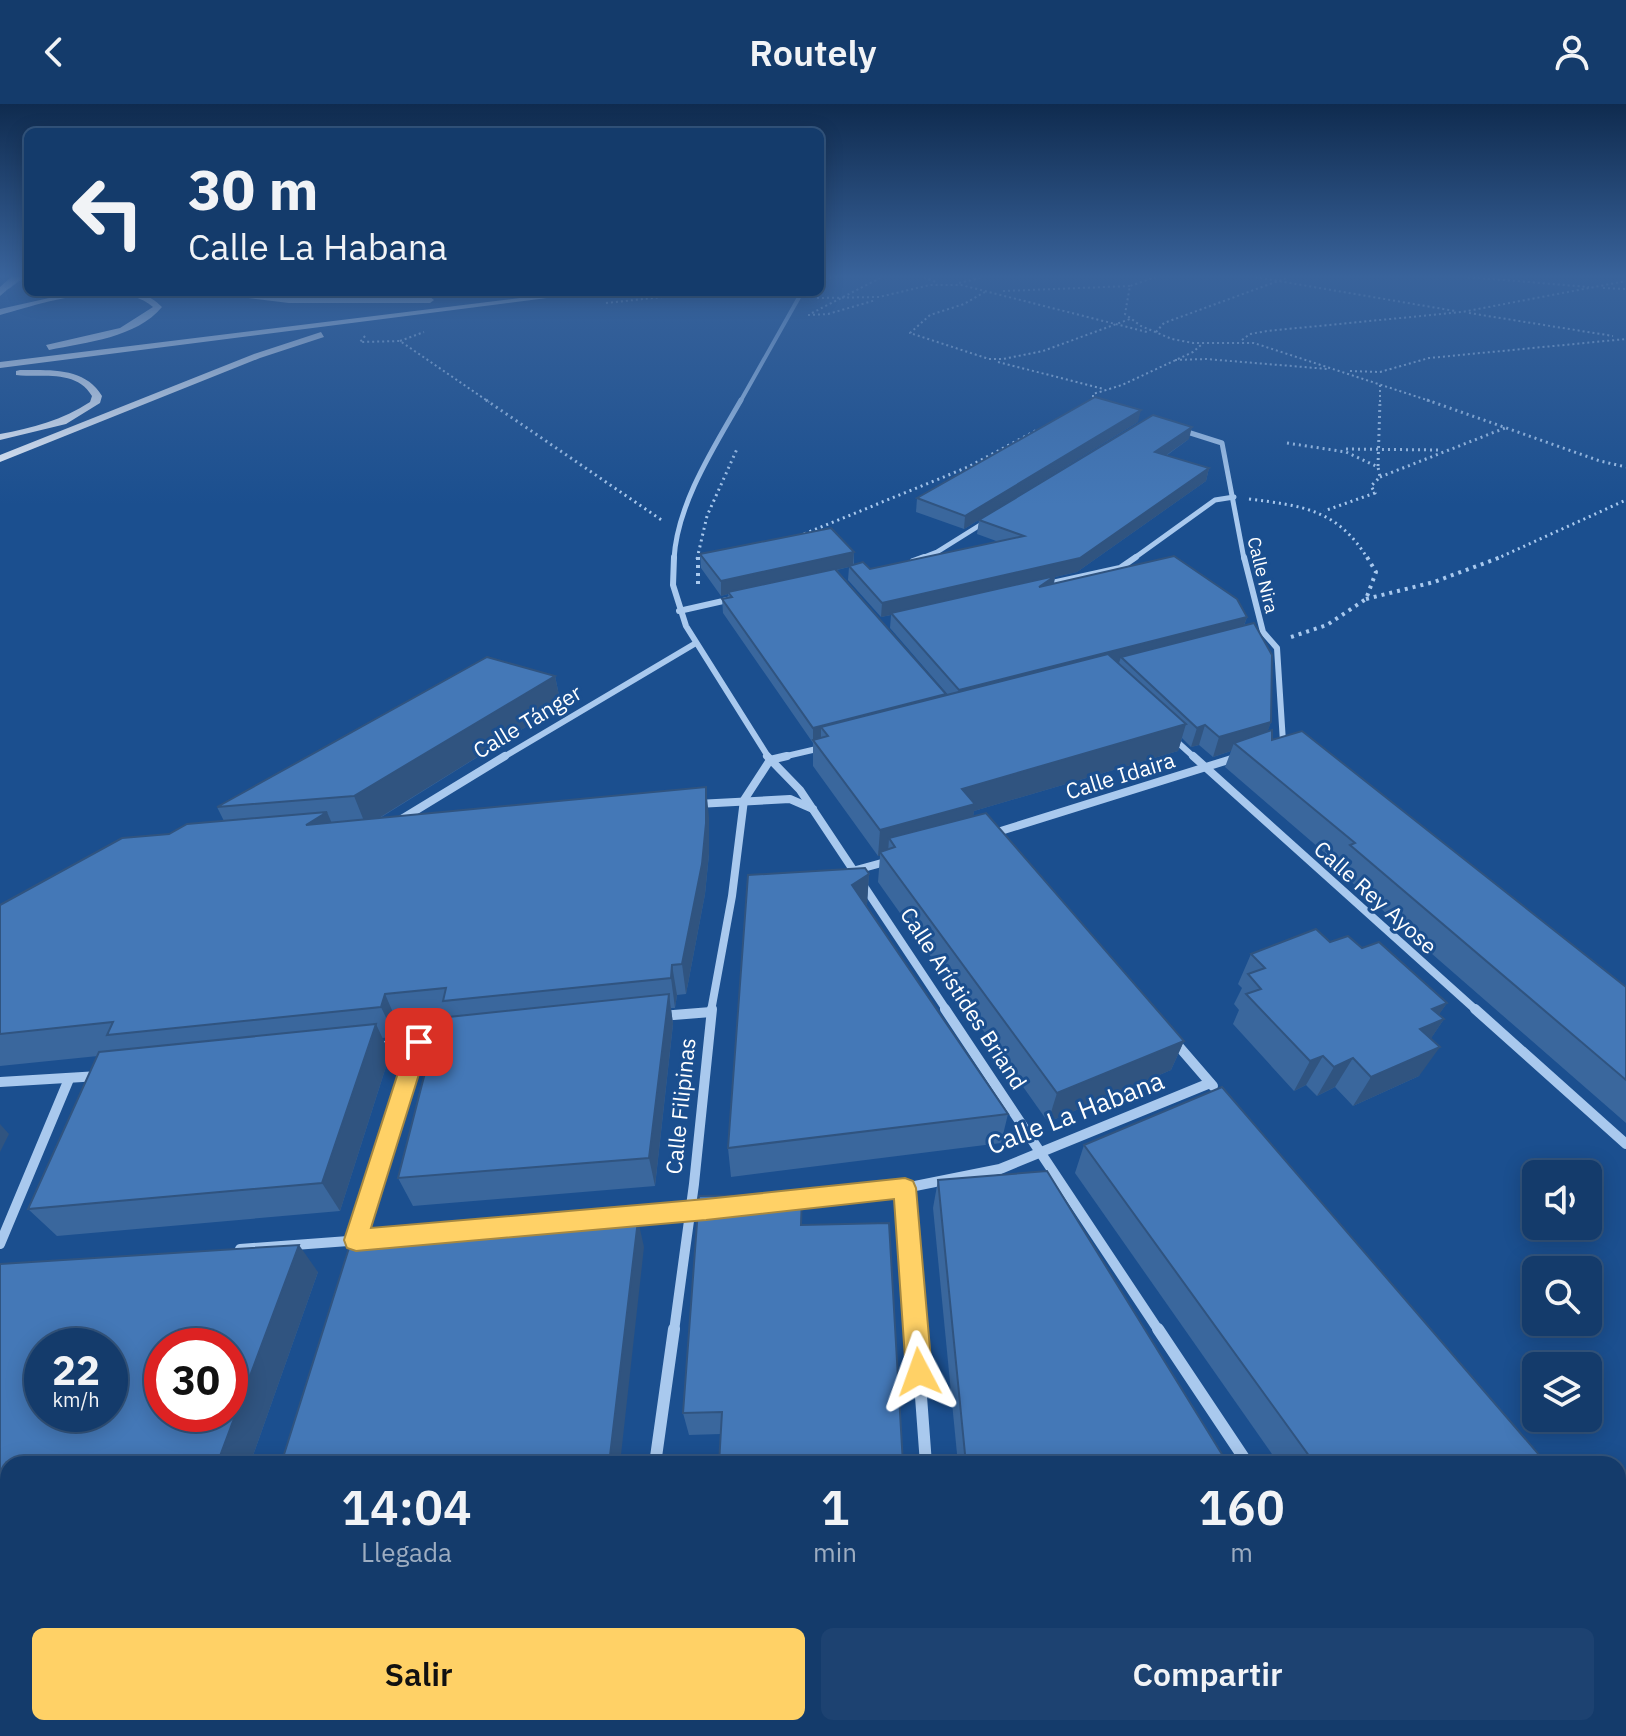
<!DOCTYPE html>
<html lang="es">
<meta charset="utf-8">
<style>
body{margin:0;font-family:"IBM Plex Sans",sans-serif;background:#1d4271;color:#f1f3f6;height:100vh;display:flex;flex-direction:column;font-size:30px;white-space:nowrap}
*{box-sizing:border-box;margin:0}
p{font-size:26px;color:#9dadc1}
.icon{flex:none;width:44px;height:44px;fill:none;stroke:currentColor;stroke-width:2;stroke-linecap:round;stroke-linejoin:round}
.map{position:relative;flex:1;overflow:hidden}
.sheet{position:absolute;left:0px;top:1352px;width:1626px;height:280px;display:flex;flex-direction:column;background:#143b6b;border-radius:24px 24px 0 0;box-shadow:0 4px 20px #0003,0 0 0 2px #33557e}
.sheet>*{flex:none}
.top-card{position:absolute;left:24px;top:24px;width:800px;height:168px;border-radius:12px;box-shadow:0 4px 20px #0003,0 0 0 2px #33557e;background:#143b6b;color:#f1f3f6;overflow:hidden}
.fabs{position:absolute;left:1522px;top:1056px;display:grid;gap:16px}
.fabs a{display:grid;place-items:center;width:80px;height:80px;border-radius:12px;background:#143b6b;box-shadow:0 4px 20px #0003,0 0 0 2px #33557e;font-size:40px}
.speed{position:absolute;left:24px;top:1224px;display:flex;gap:16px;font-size:40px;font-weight:700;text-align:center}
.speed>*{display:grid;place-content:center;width:104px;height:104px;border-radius:50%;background:#143b6b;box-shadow:0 4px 20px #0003,0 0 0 2px #33557e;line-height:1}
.speed small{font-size:20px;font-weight:400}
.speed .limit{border:12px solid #d22;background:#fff;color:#111}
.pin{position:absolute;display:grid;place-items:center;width:68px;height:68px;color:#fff;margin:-34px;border-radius:16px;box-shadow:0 4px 12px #0006}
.me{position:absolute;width:88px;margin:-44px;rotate:356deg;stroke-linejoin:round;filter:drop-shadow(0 0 6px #0008)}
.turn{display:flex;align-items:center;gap:28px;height:168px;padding:0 32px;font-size:36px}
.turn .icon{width:104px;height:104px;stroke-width:2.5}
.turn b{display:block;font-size:56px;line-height:68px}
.eta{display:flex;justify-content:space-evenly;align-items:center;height:136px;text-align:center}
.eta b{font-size:48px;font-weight:600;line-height:56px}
.cta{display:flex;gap:16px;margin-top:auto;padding:16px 32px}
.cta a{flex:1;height:92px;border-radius:12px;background:#ffd166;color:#111;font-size:32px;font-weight:600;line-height:92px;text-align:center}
.cta a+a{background:#1d4271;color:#f1f3f6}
header{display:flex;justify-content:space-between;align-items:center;height:104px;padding:0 32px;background:#143b6b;font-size:36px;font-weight:600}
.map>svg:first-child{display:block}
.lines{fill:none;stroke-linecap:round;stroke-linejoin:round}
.path-far2{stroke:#a9c9ee;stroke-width:2;stroke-dasharray:2 3;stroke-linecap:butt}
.path-far1{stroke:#a9c9ee;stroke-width:3;stroke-dasharray:2 4;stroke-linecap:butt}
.path{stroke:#a9c9ee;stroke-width:4;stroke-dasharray:3 5;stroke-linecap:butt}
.lane{stroke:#a9c9ee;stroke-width:3}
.street-far5{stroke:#a9c9ee;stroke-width:4}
.street-far4{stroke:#a9c9ee;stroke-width:5}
.street-far3{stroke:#a9c9ee;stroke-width:6}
.street-far2{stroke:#a9c9ee;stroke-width:8}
.street-far1{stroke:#a9c9ee;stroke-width:10}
.street{stroke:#a9c9ee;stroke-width:12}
.primary{fill:#f0f6ff;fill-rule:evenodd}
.highway{fill:#fff;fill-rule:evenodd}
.wall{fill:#3a679d;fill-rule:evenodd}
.shaded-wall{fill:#305480}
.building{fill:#4478b7;stroke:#305480;stroke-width:2;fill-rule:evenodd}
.route{fill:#ffd166;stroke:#a68842;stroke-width:2}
.labels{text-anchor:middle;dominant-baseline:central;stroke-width:6;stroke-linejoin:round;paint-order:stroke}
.far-street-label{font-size:18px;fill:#fff;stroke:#1b4f8f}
.street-label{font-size:22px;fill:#fff;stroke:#1b4f8f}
.near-street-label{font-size:26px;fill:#fff;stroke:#1b4f8f}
</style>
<header><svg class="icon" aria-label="back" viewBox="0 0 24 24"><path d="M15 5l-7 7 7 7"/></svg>Routely<svg class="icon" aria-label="person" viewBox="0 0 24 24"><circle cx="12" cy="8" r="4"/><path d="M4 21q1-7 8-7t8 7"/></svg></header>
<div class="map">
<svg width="1626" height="1632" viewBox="0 0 1626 1632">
<rect width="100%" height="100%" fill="#1b4f8f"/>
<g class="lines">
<g class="path-far2">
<polyline points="924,173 938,179"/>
<polyline points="1156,173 1130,182 1125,210 1141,222 1172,235 1193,239 1254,239 1433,298"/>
<polyline points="1255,173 1455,207"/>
<polyline points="1468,173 1589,183"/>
<polyline points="820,178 833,173"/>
<polyline points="959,179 984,173"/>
<polyline points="1603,184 1626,185"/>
<polyline points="1003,187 1130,182"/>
<polyline points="985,188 964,200 930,211 910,229 989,255 1003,255 1043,247 1130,215"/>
<polyline points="817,194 879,193 930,181 961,181 1147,228"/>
<polyline points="606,199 681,191 779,193"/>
<polyline points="812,209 882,173"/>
<polyline points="1469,209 1613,232"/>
<polyline points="808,211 828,210 876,196"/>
<polyline points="1156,228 1164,219 1289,173"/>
<polyline points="365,232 360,238 400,237 489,298"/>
<polyline points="1242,236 1250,230 1267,227 1462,208 1626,177"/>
<polyline points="400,237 424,228"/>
<polyline points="1175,256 1206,255 1328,265"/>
<polyline points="998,258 1104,285"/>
<polyline points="1350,267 1380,268 1429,254 1626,235"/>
<polyline points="1093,298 1093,290 1122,281 1193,248 1202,240"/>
<polyline points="1380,298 1380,279"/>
</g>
<g class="path-far1">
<polyline points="486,296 663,417"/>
<polyline points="1427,296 1600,357 1626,363"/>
<polyline points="1287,339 1346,348 1378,363 1380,373 1371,382 1375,389 1324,407"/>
<polyline points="1346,345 1440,346"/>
<polyline points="1378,362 1380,296"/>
<polyline points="1380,373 1505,324"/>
<path d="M1249 395C1303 402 1337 405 1368 455"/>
<polyline points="804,430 968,363 1039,325"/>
<polyline points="697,455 707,412 737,345"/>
<polyline points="1496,455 1626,396"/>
</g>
<g class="path">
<polyline points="698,453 698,484"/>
<polyline points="1366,495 1434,478 1501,453"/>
<polyline points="1291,533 1327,521 1366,495 1376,468 1367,453"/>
</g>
<polyline class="lane" points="9,183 22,173"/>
<polyline class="street-far5" points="740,298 802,188"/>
<g class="street-far4">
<polyline points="1181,326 1222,339 1244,455"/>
<path d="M674 455C677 400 714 343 741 296"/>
<polyline points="919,455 937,448 985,418"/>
<polyline points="1133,455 1215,396 1234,393"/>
</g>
<g class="street-far3">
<polyline points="674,453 673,481 686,522 769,654"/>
<polyline points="1244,453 1263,528 1277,544 1283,638 1277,640"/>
<polyline points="913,457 924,453"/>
<polyline points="1043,481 1120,464 1136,453"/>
<polyline points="679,507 732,495"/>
<polyline points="1174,635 1195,654"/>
<polyline points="502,654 696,539"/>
<polyline points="778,654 821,644"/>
<polyline points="1235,654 1238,653"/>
</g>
<g class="street-far2">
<polyline points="767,652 800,686 947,907"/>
<polyline points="1193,652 1477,907"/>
<polyline points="770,656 787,652"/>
<polyline points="697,700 790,695 813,705"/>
<polyline points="400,716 505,652"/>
<polyline points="991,730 1238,653"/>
<polyline points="856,766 889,757"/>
<polyline points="711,907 732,792 744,696 770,656"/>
</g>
<g class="street-far1">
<polyline points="945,905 1159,1227"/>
<polyline points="1475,905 1626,1040"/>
<polyline points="661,912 711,908"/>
<polyline points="1175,938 1213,982"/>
<polyline points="375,943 441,936"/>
<polyline points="0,978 99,972"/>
<polyline points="905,1084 916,1227"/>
<polyline points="794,1096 905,1084 1000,1065 1210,979"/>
<polyline points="531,1121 709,1105"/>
<polyline points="356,1136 419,938"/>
<polyline points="0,1140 69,975"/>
<polyline points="240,1145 362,1136"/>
<polyline points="674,1227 694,1080 712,905"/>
</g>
<g class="street">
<polyline points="916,1225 926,1360"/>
<polyline points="1158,1225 1248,1360"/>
<polyline points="655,1360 674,1225"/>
<polyline points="1618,1457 1626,1466"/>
<polyline points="0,1472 8,1472"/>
<polyline points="1618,1481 1626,1469"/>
<polyline points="940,1624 940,1632"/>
<polyline points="1424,1624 1429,1632"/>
<polyline points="620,1632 621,1624"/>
<polyline points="1513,1632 1518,1624"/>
</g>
<g class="primary">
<path d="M76 188C105 188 141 180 162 203 136 234 87 238 49 246L46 241 120 224 153 203C119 173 40 200 0 211V205Z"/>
<polygon points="201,188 289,193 430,193 434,196 430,199 289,199"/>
<polygon points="569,188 594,188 0,264 0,258"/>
<polygon points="321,228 324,233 260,254 0,358 0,351 254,250"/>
<path d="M20 266C50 266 85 263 102 292L100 299 66 320 0 336V330C32 324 63 316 90 298L92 292C76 265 42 274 16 271V267Z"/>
</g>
<polygon class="highway" points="11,173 22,173 0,192 0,183"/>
</g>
<g class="wall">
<polygon points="1138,318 964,425 916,408 917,394"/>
<path d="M1189 335 1166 352 1209 364 1206 377 1077 468 1055 473 1054 480 1247 513 1244 522 1271 618 1267 628 1272 636 1626 883V1019L1408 829 1338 766 1340 762 1225 663 1231 647 1213 653 1199 641 1191 643 1182 634 1178 647 974 707 973 712 1184 937 1171 966 1048 1018 878 778 880 752H878L813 662V639L723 509 722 495 729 494 728 490 721 492 701 464 700 450 854 448V461L870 465 999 438 977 430 979 416ZM849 463 848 476 881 513 891 511 890 524 948 591H946L837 466Z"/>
<polygon points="555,572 561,601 380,714 709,713 709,750 705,790 686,890 677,891 675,904 671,904 673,920 655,1082 413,1102 398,1074 438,916 398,920 395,933 382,934 390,950 340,1107 57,1132 28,1105 98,952 0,962 0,801 169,730 224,717 217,703"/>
<polygon points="869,770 867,800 866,801 1008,1010 1001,1039 731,1073 728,1044"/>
<polygon points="1330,838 1362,844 1447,899 1439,910 1444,915 1431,934 1419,972 1353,1002 1335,983 1317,992 1306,981 1294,987 1233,920 1239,906 1234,900 1242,884 1238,880 1251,850"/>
<polygon points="1084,1041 1547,1360 1279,1360 1075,1069"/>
<polygon points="938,1076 1228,1360 958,1360 933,1104"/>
<polygon points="802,1091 721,1330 689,1331 683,1309"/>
<polygon points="0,1160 318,1168 250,1360 8,1360 8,1435 0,1435"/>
<polygon points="1626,1621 1626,1632 1613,1632"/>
<polygon points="640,1624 711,1624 712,1628 689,1628"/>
<polygon points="973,1624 1406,1624 1411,1632 973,1632"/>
</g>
<g class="shaded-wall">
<polygon points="1141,306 1138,318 964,425 965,412"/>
<polygon points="1192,323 1189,335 1152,361 1155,348"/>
<polygon points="1209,364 1206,377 1077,468 1055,473 1052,486 891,509 891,511 881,513 882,499"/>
<polygon points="854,448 853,462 849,462 849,463 730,490 728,488 728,490 721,492 721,477"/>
<polygon points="1247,513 1242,527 1121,553 1119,559 957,601 959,586"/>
<polygon points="555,572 561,601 366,722 354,692"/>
<polygon points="946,590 944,605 828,632 821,623 821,637 813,636 813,639 813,624"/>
<polygon points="1271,618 1264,638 1234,639 1231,647 1213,653 1219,633"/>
<polygon points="1186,620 1178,647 974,707 971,727 895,743 889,734 888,750 880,748 880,752 878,752 880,726 962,685"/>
<polygon points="1205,621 1199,641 1191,643 1197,624"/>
<polygon points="706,683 709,713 709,750 705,790 686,890 682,860"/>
<polygon points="327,708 340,738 306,721"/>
<polygon points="869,770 867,800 851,811 852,781"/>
<polygon points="672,861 677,891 675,904 671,874"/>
<polygon points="385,890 398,920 395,933 381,903"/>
<polygon points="669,890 673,920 655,1082 649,1054"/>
<polygon points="1447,899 1433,919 1444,915 1424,945 1401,954 1432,905"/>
<polygon points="376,920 390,950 340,1107 322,1079"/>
<polygon points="1184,937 1171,966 1048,1018 1057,989"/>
<polygon points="1440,943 1419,972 1353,1002 1371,973"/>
<polygon points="1323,952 1306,981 1294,987 1310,957"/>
<polygon points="1353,954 1335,983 1317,992 1334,963"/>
<polygon points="0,1020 9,1030 0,1048"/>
<polygon points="638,1116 644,1143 620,1360 609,1360"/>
<polygon points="299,1141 318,1168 250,1360 217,1360"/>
<polygon points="112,1624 151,1624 148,1632 108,1632"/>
<polygon points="572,1624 585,1624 584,1632 571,1632"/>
<polygon points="682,1624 687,1624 689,1628 689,1632 682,1632"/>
</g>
<g class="building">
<polygon points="1095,293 1141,306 965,412 917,394"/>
<polygon points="1153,311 1192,323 1155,348 1209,364 1080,454 882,499 849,462 863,458 870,465 1024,432 979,416"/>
<polygon points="831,424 854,448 721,477 700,450"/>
<polygon points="1174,452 1237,495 1247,513 959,586 891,509 1055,472 1039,483"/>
<polygon points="835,465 946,590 813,624 722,495 732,493 728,488"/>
<polygon points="1254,519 1272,551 1271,618 1219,633 1205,621 1197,624 1121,553"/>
<polygon points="1108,550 1186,620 962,685 975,700 880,726 813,636 828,632 821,623"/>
<polygon points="487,553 555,572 354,692 217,703"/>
<polygon points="1272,626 1272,636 1302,627 1626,883 1626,976 1350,741 1355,739 1234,639"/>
<polygon points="706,683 706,719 702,760 682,860 672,861 671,874 443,897 446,884 385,890 381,903 107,931 113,918 0,930 0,801 122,734 169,730 187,720 327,708 306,721"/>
<polygon points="986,709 1184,937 1057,989 880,748 895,743 889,734"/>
<polygon points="865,764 869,770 852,781 1008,1010 728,1044 748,771"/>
<polygon points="1316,825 1330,838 1348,832 1362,844 1379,838 1447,899 1432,905 1444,915 1420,925 1440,943 1371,973 1353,954 1334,963 1323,952 1310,957 1246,890 1261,885 1248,870 1265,864 1251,850"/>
<polygon points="669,890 649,1054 398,1074 439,914"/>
<polygon points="376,920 322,1079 28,1105 99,948"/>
<polygon points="1222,983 1547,1360 1315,1360 1084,1041"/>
<polygon points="1047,1067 1228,1360 966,1360 938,1076"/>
<polygon points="802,1091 801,1121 889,1119 903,1360 719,1360 722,1308 683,1309 699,1092"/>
<polygon points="638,1116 609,1360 281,1360 354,1128"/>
<path d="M299 1141 217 1360H8V1416H0V1160ZM42 1242H110V1310H42ZM162 1242H230V1310H162Z"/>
<polygon points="0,1495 8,1495 8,1624 112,1624 108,1632 0,1632"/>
<polygon points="193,1624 572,1624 571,1632 191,1632"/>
<polygon points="640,1624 682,1624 682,1632 639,1632"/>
<rect x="745" y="1624" width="157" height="8"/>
<polygon points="982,1624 1406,1624 1411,1632 983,1632"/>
</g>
<linearGradient id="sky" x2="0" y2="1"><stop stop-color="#0f2b4f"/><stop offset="0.43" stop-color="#39639b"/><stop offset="1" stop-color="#39639b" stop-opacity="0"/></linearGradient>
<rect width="1626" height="401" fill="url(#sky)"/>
<polygon class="route" points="419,930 426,933 429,938 371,1124 706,1095 905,1074 913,1077 916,1084 932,1268 928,1277 919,1281 910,1277 906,1268 894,1095 706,1116 356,1147 347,1144 344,1136 408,938 411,933"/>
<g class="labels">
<g class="far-street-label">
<text transform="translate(1263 471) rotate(76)">Calle Nira</text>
</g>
<g class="street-label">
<text transform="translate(527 617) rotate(-31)">Calle Tánger</text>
<text transform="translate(1120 671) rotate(-17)">Calle Idaira</text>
<text transform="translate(1376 793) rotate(42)">Calle Rey Ayose</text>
<text transform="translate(964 894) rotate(57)">Calle Arístides Briand</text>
<text transform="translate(680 1002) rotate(-84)">Calle Filipinas</text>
</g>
<g class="near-street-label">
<text transform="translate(1075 1008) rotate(-21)">Calle La Habana</text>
</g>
</g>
</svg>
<div class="fabs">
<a><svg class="icon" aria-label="sound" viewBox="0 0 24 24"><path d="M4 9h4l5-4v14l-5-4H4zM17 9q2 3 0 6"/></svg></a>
<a><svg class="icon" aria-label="search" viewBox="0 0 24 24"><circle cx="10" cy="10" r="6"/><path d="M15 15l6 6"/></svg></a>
<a><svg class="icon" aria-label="layers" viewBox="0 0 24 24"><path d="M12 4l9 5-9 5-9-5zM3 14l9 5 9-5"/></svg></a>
</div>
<div class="speed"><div>22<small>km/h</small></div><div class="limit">30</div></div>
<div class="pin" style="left:419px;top:938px;background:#d93025"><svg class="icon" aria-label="arrive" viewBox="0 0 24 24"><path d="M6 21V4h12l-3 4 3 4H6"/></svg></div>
<svg class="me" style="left:919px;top:1268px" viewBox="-20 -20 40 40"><path d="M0-17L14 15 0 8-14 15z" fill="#ffd166" stroke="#fff" stroke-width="4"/></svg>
<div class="top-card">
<div class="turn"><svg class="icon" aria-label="left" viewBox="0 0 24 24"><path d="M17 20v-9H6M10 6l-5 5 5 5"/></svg><div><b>30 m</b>Calle La Habana</div></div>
</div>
<section class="sheet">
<div class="eta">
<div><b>14:04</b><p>Llegada</p></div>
<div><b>1</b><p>min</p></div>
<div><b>160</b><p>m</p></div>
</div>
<div class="cta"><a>Salir</a><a>Compartir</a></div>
</section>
</div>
